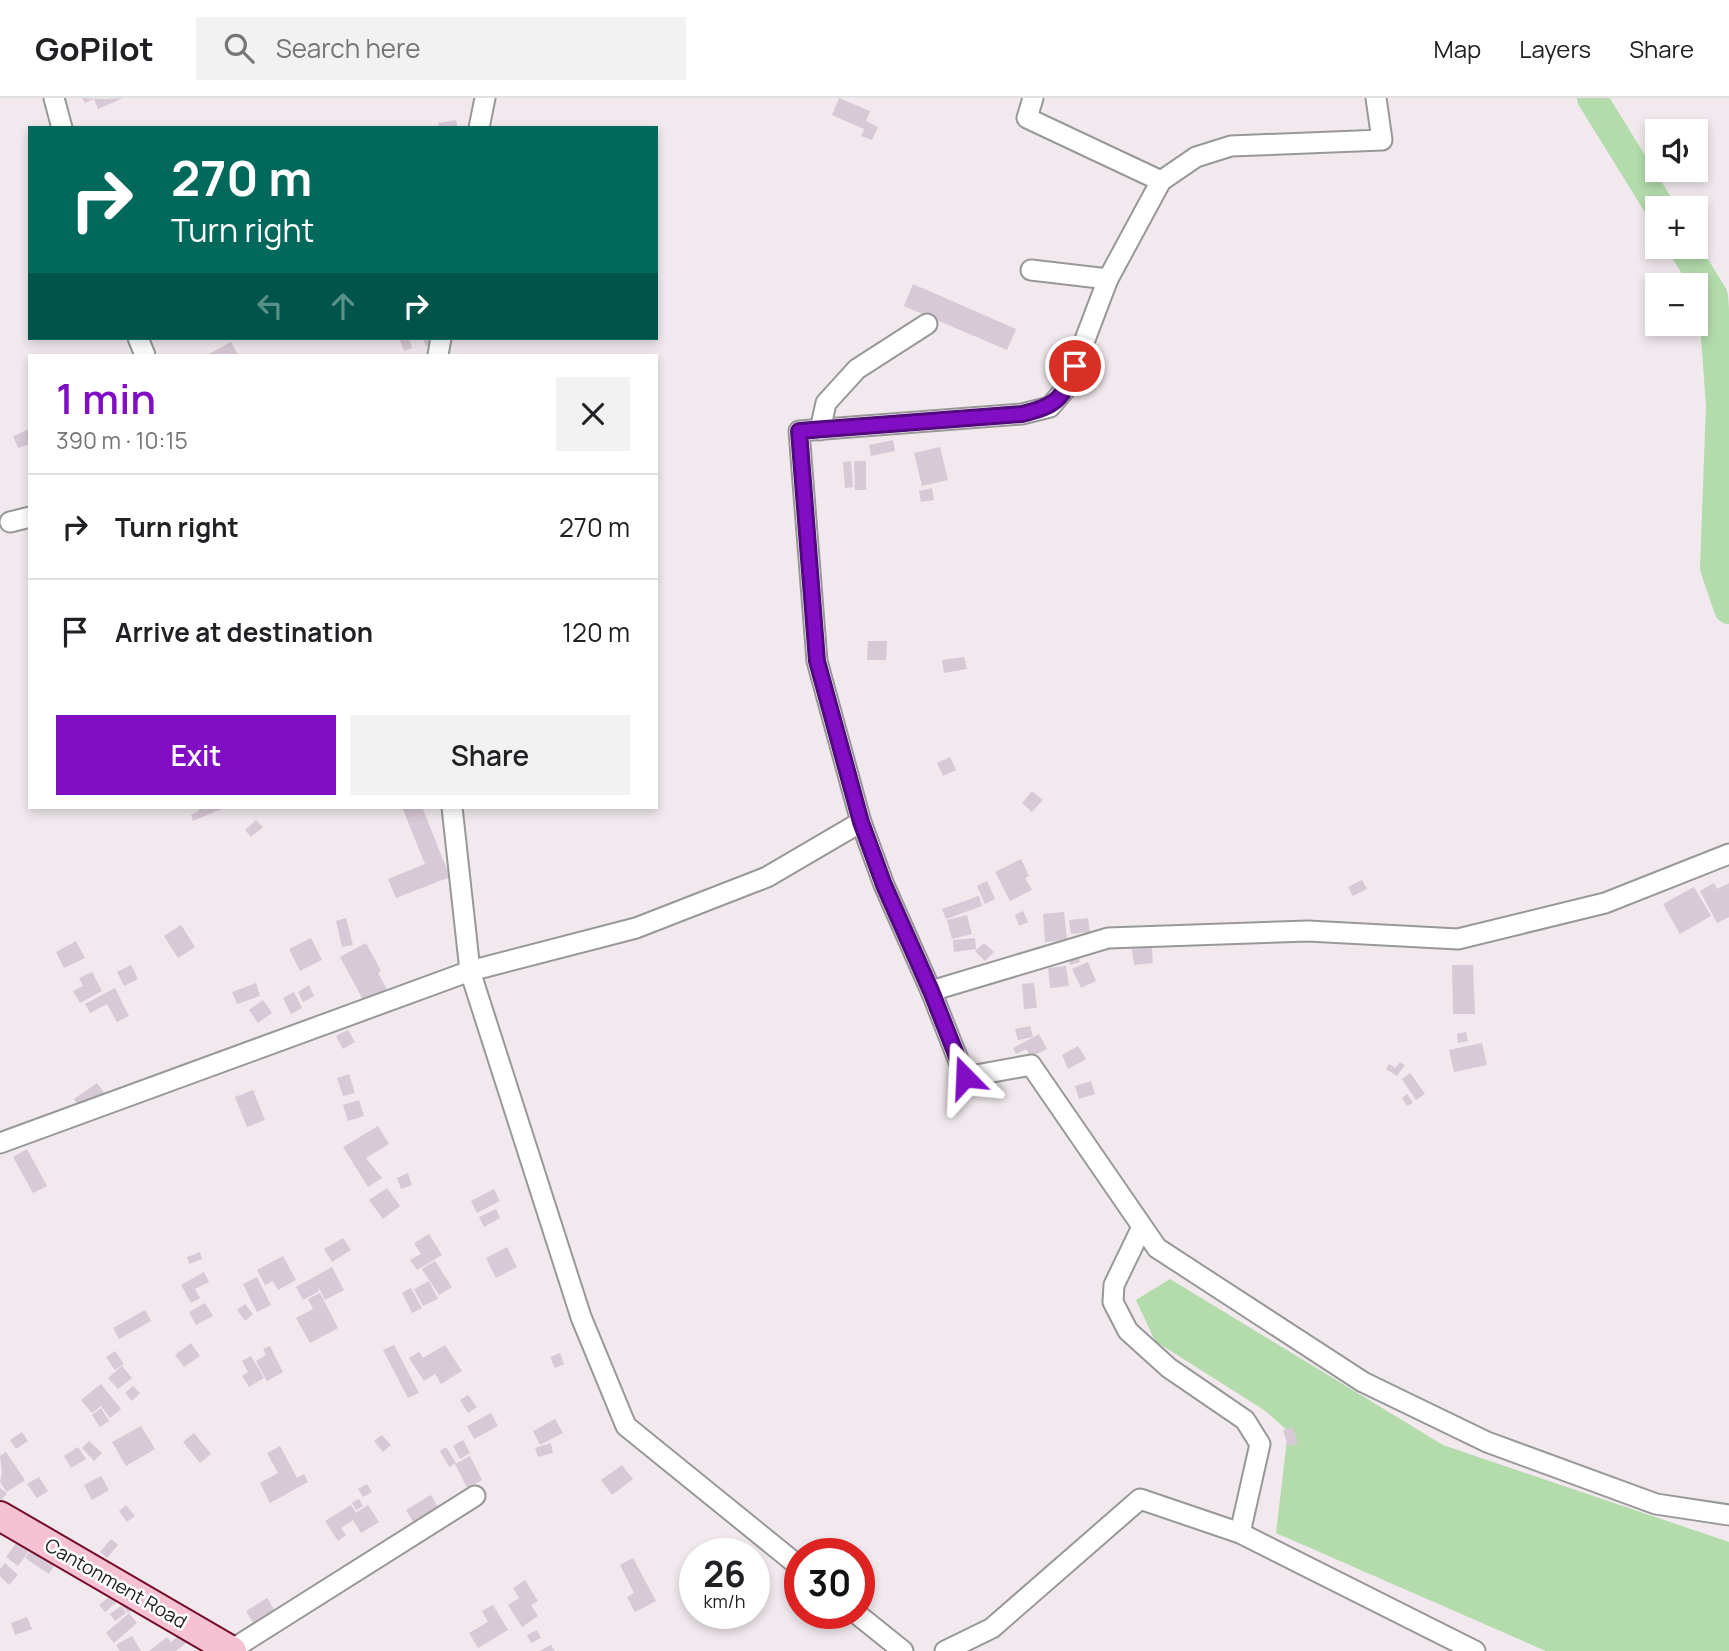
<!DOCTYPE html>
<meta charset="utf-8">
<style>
body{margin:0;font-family:Manrope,sans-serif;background:#f2f2f2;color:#202124;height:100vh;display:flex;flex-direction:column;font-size:26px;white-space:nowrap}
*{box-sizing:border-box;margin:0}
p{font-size:23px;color:#757577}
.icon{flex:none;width:38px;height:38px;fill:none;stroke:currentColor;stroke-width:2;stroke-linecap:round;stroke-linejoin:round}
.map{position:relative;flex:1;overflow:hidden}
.details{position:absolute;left:28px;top:256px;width:630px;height:455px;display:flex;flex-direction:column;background:#fff;border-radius:0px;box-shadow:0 4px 10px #0003}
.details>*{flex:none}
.hud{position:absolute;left:28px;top:28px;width:630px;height:214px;border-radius:0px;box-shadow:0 4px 10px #0003;background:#00695c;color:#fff;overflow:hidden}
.buttons{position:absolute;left:1645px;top:21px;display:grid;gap:14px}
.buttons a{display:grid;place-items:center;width:63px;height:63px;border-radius:0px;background:#fff;box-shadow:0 4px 10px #0003;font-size:35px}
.speed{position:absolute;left:679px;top:1440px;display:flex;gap:14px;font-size:35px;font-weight:700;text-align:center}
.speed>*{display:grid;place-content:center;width:91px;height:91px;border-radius:50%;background:#fff;box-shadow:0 4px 10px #0003;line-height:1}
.speed small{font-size:18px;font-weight:400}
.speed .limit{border:10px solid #d22;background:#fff;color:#111}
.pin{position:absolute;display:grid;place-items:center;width:60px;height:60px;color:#fff;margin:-30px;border:4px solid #fff;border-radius:50%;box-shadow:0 2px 7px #0007}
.me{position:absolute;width:77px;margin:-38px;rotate:339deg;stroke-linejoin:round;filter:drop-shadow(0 0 5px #0008)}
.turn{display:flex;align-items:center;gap:24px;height:147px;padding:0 28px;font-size:32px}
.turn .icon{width:91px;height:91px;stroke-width:2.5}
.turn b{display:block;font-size:49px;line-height:60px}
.lanes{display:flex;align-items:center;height:66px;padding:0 28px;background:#0003;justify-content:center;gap:35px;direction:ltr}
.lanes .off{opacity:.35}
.round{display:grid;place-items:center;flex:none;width:74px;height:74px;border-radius:0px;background:#f2f2f2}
.headline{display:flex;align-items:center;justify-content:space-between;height:119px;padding:0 28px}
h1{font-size:42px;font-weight:600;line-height:52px;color:#810dc5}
.primary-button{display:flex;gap:14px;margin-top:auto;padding:14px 28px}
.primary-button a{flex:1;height:80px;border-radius:0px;background:#810dc5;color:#fff;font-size:28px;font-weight:600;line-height:80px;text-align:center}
.primary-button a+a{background:#f2f2f2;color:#202124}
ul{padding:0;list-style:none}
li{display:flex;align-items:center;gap:21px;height:105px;padding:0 28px;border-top:2px solid #e0e0e0}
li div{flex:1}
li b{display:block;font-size:26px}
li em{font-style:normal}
header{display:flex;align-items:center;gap:42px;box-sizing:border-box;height:98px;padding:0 35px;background:#fff;border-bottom:2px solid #e0e0e0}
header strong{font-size:33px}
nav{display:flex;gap:38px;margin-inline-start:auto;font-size:24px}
.search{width:490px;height:63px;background:#f2f2f2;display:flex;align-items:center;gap:18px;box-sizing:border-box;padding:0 24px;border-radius:0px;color:#757577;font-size:26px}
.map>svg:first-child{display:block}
.water{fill:#b3dbac}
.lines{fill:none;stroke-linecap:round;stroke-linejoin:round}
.river{stroke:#b3dbac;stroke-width:30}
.building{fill:#d7c9d6}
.street-casing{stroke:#989898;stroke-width:23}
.secondary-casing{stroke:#740c27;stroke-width:32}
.street{stroke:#fff;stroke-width:19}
.secondary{stroke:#f6c1d2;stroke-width:28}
.route-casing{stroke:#540880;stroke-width:18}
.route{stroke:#810dc5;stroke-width:12}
.labels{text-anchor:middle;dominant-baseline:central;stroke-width:5;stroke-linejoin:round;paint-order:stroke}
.street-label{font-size:19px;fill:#212121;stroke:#fff}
</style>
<header>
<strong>GoPilot</strong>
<div class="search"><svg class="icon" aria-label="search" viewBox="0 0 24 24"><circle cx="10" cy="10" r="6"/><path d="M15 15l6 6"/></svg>Search here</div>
<nav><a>Map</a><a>Layers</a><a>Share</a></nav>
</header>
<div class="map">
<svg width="1729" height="1553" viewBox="0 0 1729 1553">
<rect width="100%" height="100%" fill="#f1e9ee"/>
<polygon class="water" points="1170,1181 1443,1347 1729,1444 1729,1553 1546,1553 1276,1435 1288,1333 1264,1312 1155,1243 1136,1202"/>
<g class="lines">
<g class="river">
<polyline points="1592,0 1660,110"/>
<polyline points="1683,149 1713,198 1721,308 1715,470 1729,511"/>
</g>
</g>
<g class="building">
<polygon points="82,0 103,1 123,0 98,11 94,1 85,5"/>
<polygon points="839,0 870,13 866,23 878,29 872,42 861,38 864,31 832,17"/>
<polygon points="456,22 458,30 439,30 438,25"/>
<polygon points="913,186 1016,231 1007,252 904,208"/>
<polygon points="399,240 409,240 412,250 404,253"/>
<polygon points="422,240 433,240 435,244 426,248"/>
<polygon points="231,244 238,257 207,257"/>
<polygon points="30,331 30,346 18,350 13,338"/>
<polygon points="893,342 895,353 871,358 869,347"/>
<polygon points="940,349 948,382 922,388 914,355"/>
<polygon points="851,363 853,389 845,390 843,364"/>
<polygon points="854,363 866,363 866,392 855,392"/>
<polygon points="932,390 934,402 921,404 919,393"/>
<polygon points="868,543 887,543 886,562 867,562"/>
<polygon points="964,559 967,571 944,575 942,562"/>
<polygon points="950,659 956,672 943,678 937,665"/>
<polygon points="1032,693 1043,702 1032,714 1022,705"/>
<polygon points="197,709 226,709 193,723 191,717 199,713"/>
<polygon points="402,709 422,709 450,779 396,800 388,781 425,766"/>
<polygon points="256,722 263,729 251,739 245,732"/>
<polygon points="1021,761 1029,778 1025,780 1032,792 1010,803 995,774"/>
<polygon points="1362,782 1367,791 1353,798 1348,789"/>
<polygon points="987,783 995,801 985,806 977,788"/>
<polygon points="1714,785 1717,791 1729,785 1729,819 1717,825 1700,793"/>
<polygon points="1694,789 1711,818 1680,836 1663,806"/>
<polygon points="979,798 982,808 946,821 942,811"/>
<polygon points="1023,813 1028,824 1019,828 1015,817"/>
<polygon points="1064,814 1067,842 1045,844 1043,816"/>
<polygon points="967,817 972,836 952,841 947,822"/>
<polygon points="346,820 353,847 342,849 336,823"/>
<polygon points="1088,820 1090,834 1071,836 1069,822"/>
<polygon points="181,827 195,849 178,860 164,838"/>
<polygon points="311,840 322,862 300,873 289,851"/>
<polygon points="975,840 976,851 954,854 953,842"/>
<polygon points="76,843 85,860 64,870 56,854"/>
<polygon points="366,845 381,873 378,875 390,897 367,909 340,859"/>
<polygon points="984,845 994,854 985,863 975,853"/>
<polygon points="1152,849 1153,865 1134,867 1132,851"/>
<polygon points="1076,852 1080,864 1070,867 1066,855"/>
<polygon points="1088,864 1096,883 1081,890 1072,871"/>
<polygon points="131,867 138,881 124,888 117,874"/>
<polygon points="1452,867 1473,867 1475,916 1453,916"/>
<polygon points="1066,868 1069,888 1050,890 1048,870"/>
<polygon points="92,874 102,893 80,905 73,893 83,888 79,880"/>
<polygon points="256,885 260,898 237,906 232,894"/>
<polygon points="1034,885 1037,910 1024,911 1022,886"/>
<polygon points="309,887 314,898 303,904 298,894"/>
<polygon points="115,890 129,918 117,924 107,906 90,915 85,906"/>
<polygon points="294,894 302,910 291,916 283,900"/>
<polygon points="263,902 272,915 258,925 249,912"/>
<polygon points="1030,928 1033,939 1018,942 1015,931"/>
<polygon points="348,932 355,944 343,951 336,938"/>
<polygon points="1466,934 1468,943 1458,945 1457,936"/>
<polygon points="1039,936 1047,951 1031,959 1026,951 1016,956 1013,950"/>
<polygon points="1482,945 1487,967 1454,974 1449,952"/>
<polygon points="1078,948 1086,961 1068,971 1062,957"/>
<polygon points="1400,964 1405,967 1397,978 1386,971 1389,966 1395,970"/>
<polygon points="1410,975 1425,996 1416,1002 1402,981"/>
<polygon points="349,976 355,995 343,998 337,980"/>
<polygon points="1091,983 1095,996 1079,1001 1075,988"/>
<polygon points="97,985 107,999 84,1015 74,1001"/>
<polygon points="253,992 265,1022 247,1029 235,999"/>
<polygon points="1407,996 1413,1005 1407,1008 1402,1000"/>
<polygon points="359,1002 364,1018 348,1023 343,1007"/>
<polygon points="378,1028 389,1046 366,1060 382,1080 368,1089 343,1049"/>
<polygon points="27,1051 47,1088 33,1095 13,1059"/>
<polygon points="408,1075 412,1087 401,1091 397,1080"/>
<polygon points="387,1090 400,1108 383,1121 369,1102"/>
<polygon points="494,1091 500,1103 477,1115 471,1103"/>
<polygon points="496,1111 500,1120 484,1129 479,1119"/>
<polygon points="429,1136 442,1157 417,1172 410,1162 421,1156 414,1145"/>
<polygon points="343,1140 351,1152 332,1164 324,1151"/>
<polygon points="507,1149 517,1169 496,1180 486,1160"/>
<polygon points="200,1154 202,1161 189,1166 187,1159"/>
<polygon points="283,1158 296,1182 278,1192 273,1183 265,1187 257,1172"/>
<polygon points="435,1163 452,1189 439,1197 422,1171"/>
<polygon points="332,1169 344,1192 325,1202 318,1188 319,1193 303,1202 296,1189"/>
<polygon points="204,1174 209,1184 195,1191 200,1200 191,1205 181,1187"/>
<polygon points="257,1179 271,1207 257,1214 243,1186"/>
<polygon points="429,1183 438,1201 423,1208 414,1191"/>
<polygon points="411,1190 422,1210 412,1215 402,1195"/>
<polygon points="320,1195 338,1230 310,1245 296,1220 313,1211 308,1201"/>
<polygon points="205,1205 213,1218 196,1227 189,1214"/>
<polygon points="245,1206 253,1216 245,1223 237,1212"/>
<polygon points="145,1212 151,1223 119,1241 113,1230"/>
<polygon points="191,1245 200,1258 184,1269 175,1257"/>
<polygon points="394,1247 419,1295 408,1300 383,1252"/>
<polygon points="445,1247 462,1273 441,1286 435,1276 424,1283 409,1260 419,1254 423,1260"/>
<polygon points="270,1248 283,1274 267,1283 256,1263 266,1257 263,1251"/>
<polygon points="115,1253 124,1266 115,1272 106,1259"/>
<polygon points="560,1255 564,1266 555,1270 550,1259"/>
<polygon points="251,1258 264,1280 249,1289 242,1278 248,1274 242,1263"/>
<polygon points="122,1268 132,1280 118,1291 108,1280"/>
<polygon points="101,1286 121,1311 110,1320 101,1308 92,1315 81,1302"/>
<polygon points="133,1288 140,1295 132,1303 125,1295"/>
<polygon points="468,1297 477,1309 468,1315 460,1302"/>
<polygon points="101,1310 109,1323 100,1329 92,1317"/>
<polygon points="491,1315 498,1328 474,1341 467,1328"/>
<polygon points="555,1321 563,1335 540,1347 533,1333"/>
<polygon points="141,1328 155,1351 126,1368 112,1344"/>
<polygon points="1293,1329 1298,1346 1288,1348 1283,1332"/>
<polygon points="22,1334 28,1343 16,1351 10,1342"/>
<polygon points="194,1335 211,1356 200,1365 183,1344"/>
<polygon points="382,1337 391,1347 383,1354 374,1343"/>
<polygon points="463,1342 470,1355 460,1361 453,1348"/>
<polygon points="89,1343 102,1355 94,1363 82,1350"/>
<polygon points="551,1345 553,1355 538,1359 535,1350"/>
<polygon points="280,1348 297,1380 304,1376 308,1384 270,1405 260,1385 278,1375 267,1355"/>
<polygon points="78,1349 86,1361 71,1370 64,1358"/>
<polygon points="446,1349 456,1365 449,1369 440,1353"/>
<polygon points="6,1354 25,1382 7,1394 0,1384 2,1374 0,1358"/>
<polygon points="470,1358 482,1382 467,1390 455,1366"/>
<polygon points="622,1367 633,1381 612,1397 601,1382"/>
<polygon points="101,1378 109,1392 92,1402 84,1387"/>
<polygon points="39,1379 48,1393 37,1400 27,1386"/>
<polygon points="367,1386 372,1394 363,1399 358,1391"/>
<polygon points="0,1390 7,1395 0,1404"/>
<polygon points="431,1397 442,1416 417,1430 406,1412"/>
<polygon points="359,1401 363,1408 356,1412 352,1405"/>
<polygon points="126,1407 135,1418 127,1424 119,1413"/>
<polygon points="351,1407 356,1415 368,1407 379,1424 361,1435 353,1422 341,1430 346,1437 338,1443 325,1423"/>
<polygon points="22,1437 34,1446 18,1468 6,1459"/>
<polygon points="111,1441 118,1447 107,1460 100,1454"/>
<polygon points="35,1446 58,1461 49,1476 25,1460"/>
<polygon points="633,1460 656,1503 635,1514 627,1499 634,1495 620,1467"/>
<polygon points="5,1465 18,1477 9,1487 0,1478 0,1471"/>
<polygon points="525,1482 538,1503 531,1507 538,1518 522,1529 508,1507 519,1500 513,1490"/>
<polygon points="120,1490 125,1497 105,1514 99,1507"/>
<polygon points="129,1496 138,1508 128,1515 119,1504"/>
<polygon points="267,1500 275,1513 254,1526 246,1513"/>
<polygon points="493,1507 508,1532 478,1550 469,1535 488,1524 482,1513"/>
<polygon points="121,1508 126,1515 115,1523 110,1516"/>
<polygon points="129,1515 137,1525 114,1545 106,1535"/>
<polygon points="27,1519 32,1531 15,1537 11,1525"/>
<polygon points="186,1532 192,1540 176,1553 149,1553 167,1539 171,1544"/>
<polygon points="537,1532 541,1540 531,1545 527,1537"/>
<polygon points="132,1538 141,1553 120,1553 116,1547"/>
<polygon points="551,1547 555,1553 539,1553"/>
</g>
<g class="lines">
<defs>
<g id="street">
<polyline points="54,0 62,30"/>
<polyline points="1033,0 1027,20 1161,83"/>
<polyline points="1376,0 1382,42 1231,48 1196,59 1161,83 1108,181 1067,289 1050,309 1022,316 799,333 817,563 861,724 884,787 931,893 1108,840 1308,833 1458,841 1605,805 1729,756"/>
<polyline points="479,30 485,0"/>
<polyline points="1031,172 1108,181"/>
<polyline points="138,240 145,257"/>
<polyline points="438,257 441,240"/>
<polyline points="820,332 826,305 857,271 927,226"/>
<polyline points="10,424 30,419"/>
<polyline points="452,709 470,873 581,1219 626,1328 800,1469"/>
<polyline points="931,893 965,979 1031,967 1157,1150 1363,1284 1487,1344 1656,1406 1729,1417"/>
<polyline points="0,1045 470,873 636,830 767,779 861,724"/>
<polyline points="1142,1129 1114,1187 1113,1204 1128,1233 1169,1270 1245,1322 1260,1346 1240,1435"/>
<polyline points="857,1516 903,1553"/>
<polyline points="231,1552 475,1398"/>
<polyline points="945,1553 992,1530 1140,1401 1240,1435 1475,1553"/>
</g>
<polyline id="secondary" points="0,1418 232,1553"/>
</defs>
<use href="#street" class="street-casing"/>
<use href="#secondary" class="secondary-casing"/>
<use href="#street" class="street"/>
<use href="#secondary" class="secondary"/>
</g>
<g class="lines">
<defs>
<path id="route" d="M965 979 931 893 884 787 861 724 817 563 799 333 1022 316C1056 308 1063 301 1075 268"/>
</defs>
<use href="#route" class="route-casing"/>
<use href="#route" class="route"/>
</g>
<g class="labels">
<g class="street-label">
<text transform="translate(116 1485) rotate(30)">Cantonment Road</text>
</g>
</g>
</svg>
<div class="buttons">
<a><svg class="icon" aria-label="sound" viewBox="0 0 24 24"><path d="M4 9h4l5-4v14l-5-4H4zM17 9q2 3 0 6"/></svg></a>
<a>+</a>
<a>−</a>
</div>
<div class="speed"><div>26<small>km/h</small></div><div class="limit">30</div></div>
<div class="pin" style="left:1075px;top:268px;background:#d93025"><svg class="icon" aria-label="arrive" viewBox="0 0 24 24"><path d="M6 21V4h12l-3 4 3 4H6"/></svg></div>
<svg class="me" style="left:965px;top:979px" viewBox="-20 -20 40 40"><path d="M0-17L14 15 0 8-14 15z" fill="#810dc5" stroke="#fff" stroke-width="4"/></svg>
<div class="hud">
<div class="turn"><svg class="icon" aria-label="right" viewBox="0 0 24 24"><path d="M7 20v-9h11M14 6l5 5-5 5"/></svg><div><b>270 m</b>Turn right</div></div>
<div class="lanes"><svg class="icon off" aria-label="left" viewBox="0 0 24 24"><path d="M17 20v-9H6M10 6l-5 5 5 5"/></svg><svg class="icon off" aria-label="ahead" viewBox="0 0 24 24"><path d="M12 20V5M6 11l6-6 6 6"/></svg><svg class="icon" aria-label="right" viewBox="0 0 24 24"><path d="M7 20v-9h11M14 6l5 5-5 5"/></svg></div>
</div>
<section class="details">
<div class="headline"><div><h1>1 min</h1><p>390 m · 10:15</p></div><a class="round"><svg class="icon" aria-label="close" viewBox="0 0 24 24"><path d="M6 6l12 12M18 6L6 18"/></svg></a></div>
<ul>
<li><svg class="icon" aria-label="right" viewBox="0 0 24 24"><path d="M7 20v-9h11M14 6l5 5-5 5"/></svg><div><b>Turn right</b></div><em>270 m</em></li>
<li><svg class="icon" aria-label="arrive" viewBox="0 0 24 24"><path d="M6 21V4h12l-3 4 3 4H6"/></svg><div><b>Arrive at destination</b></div><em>120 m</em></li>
</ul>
<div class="primary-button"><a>Exit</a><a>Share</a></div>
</section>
</div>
